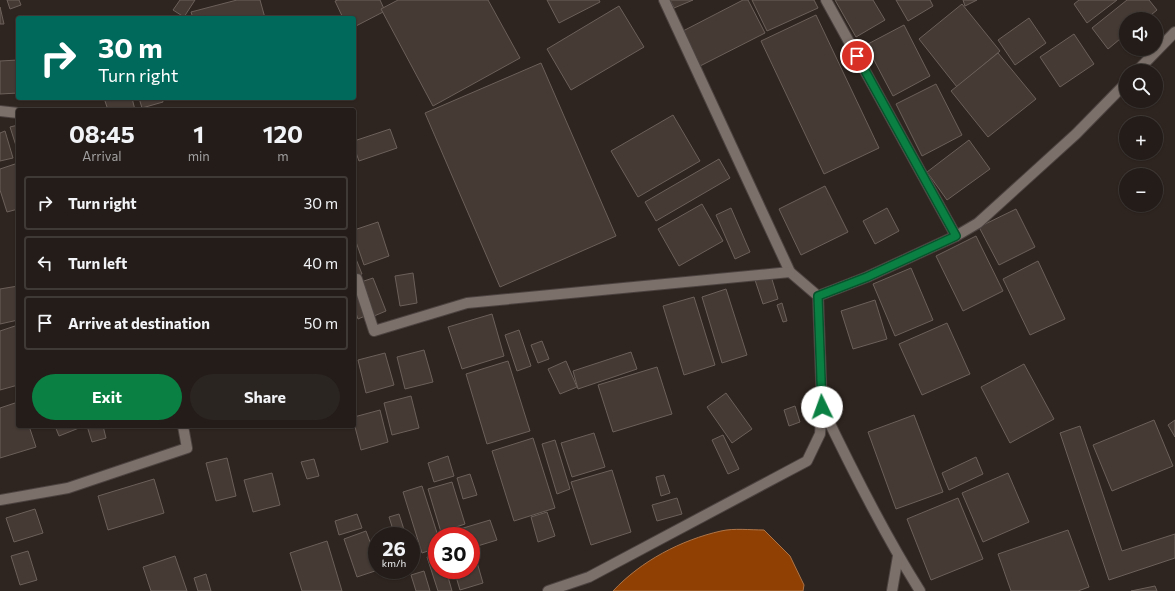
<!DOCTYPE html>
<meta charset="utf-8">
<style>
body{margin:0;font-family:Commissioner,sans-serif;background:#2b2521;color:#f1f3f6;height:100vh;display:flex;flex-direction:column;font-size:15px;white-space:nowrap}
*{box-sizing:border-box;margin:0}
p{font-size:13px;color:#a3a1a2}
.icon{flex:none;width:22px;height:22px;fill:none;stroke:currentColor;stroke-width:2;stroke-linecap:round;stroke-linejoin:round}
.map{position:relative;flex:1;overflow:hidden}
.sheet{position:absolute;left:16px;top:108px;width:340px;height:320px;display:flex;flex-direction:column;background:#231c18;border-radius:4px;box-shadow:0 1px 3px #0004,0 0 0 1px #403a37}
.sheet>*{flex:none}
.top-card{position:absolute;left:16px;top:16px;width:340px;height:84px;border-radius:4px;box-shadow:0 1px 3px #0004,0 0 0 1px #403a37;background:#00695c;color:#fff;overflow:hidden}
.controls{position:absolute;left:1119px;top:12px;display:grid;gap:8px}
.controls a{display:grid;place-items:center;width:44px;height:44px;border-radius:50%;background:#231c18;box-shadow:0 1px 3px #0004,0 0 0 1px #403a37;font-size:20px}
.speed{position:absolute;left:368px;top:527px;display:flex;gap:8px;font-size:20px;font-weight:700;text-align:center}
.speed>*{display:grid;place-content:center;width:52px;height:52px;border-radius:50%;background:#231c18;box-shadow:0 1px 3px #0004,0 0 0 1px #403a37;line-height:1}
.speed small{font-size:10px;font-weight:400}
.speed .limit{border:6px solid #d22;background:#fff;color:#111}
.pin{position:absolute;display:grid;place-items:center;width:34px;height:34px;color:#fff;margin:-17px;border:2px solid #fff;border-radius:50%;box-shadow:0 1px 4px #0007}
.me{position:absolute;width:44px;margin:-22px;rotate:357deg;stroke-linejoin:round;filter:drop-shadow(0 0 3px #0008)}
.turn{display:flex;align-items:center;gap:14px;height:84px;padding:0 16px;font-size:18px}
.turn .icon{width:52px;height:52px;stroke-width:2.5}
.turn b{display:block;font-size:28px;line-height:34px}
.eta{display:flex;justify-content:space-evenly;align-items:center;height:68px;text-align:center}
.eta b{font-size:24px;font-weight:700;line-height:28px}
.action{display:flex;gap:8px;margin-top:auto;padding:8px 16px}
.action a{flex:1;height:46px;border-radius:24px;background:#0b8043;color:#fff;font-size:16px;font-weight:700;line-height:46px;text-align:center}
.action a+a{background:#2b2521;color:#f1f3f6}
ul{padding:0;list-style:none}
li{display:flex;align-items:center;gap:12px;height:54px;margin:0 8px 6px;padding:0 8px;border:2px solid #403a37;border-radius:4px}
li div{flex:1}
li b{display:block;font-size:15px}
li em{font-style:normal}
.map>svg:first-child{display:block}
.water{fill:#8f4002;stroke:#ad7447}
.building{fill:#453a34;stroke:#6c605a}
.lines{fill:none;stroke-linecap:round;stroke-linejoin:round}
.minor-casing{stroke:#4c4340;stroke-width:12}
.minor{stroke:#7c706a;stroke-width:10}
.route-casing{stroke:#07532c;stroke-width:10}
.route{stroke:#0b8043;stroke-width:7}
</style>
<div class="map">
<svg width="1175" height="591" viewBox="0 0 1175 591">
<rect width="100%" height="100%" fill="#2f2520"/>
<path class="water" d="M764 530 790 556 804 585 803 591H613C641 561 681 540 721 531 734 528 750 530 764 530Z"/>
<g class="building">
<polygon points="7,0 19,0 21,5 10,9"/>
<polygon points="180,0 195,0 184,17 173,10"/>
<polygon points="237,0 260,0 265,18 193,18 191,12"/>
<polygon points="338,0 380,0 385,11 354,27 354,18 343,18 335,1"/>
<polygon points="398,0 488,0 520,58 433,106 381,9"/>
<polygon points="547,0 599,0 600,2 559,23"/>
<polygon points="670,0 693,0 674,8"/>
<polygon points="743,0 748,0 765,33 700,66 683,31"/>
<polygon points="752,0 814,0 818,8 767,31"/>
<polygon points="835,0 873,0 885,20 856,37"/>
<polygon points="896,0 930,0 933,6 908,21"/>
<polygon points="963,0 977,0 965,6"/>
<polygon points="1079,0 1117,0 1087,23 1074,4"/>
<polygon points="1127,0 1149,0 1157,10 1146,19 1126,19 1126,34 1108,49 1092,28"/>
<polygon points="962,4 1000,51 957,87 919,39"/>
<polygon points="619,6 644,47 571,90 547,49"/>
<polygon points="0,7 4,24 0,24"/>
<polygon points="816,15 879,148 824,174 761,41"/>
<polygon points="1029,18 1046,43 1015,65 998,40"/>
<polygon points="904,25 930,76 893,96 866,45"/>
<polygon points="1074,34 1094,64 1060,87 1040,57"/>
<polygon points="998,53 1036,99 988,137 951,91"/>
<polygon points="18,60 18,93 0,94 0,61"/>
<polygon points="541,63 616,236 500,287 425,113"/>
<polygon points="936,84 962,135 922,156 896,104"/>
<polygon points="104,98 132,98 135,110 108,110"/>
<polygon points="139,98 162,98 163,102 142,108"/>
<polygon points="673,115 700,161 638,197 611,151"/>
<polygon points="18,125 18,152 10,127"/>
<polygon points="390,129 397,148 359,161 354,147 354,141"/>
<polygon points="5,131 13,158 0,161 0,133"/>
<polygon points="969,140 990,169 947,200 927,172"/>
<polygon points="719,159 730,178 656,221 645,202"/>
<polygon points="18,163 18,209 7,212 0,190 0,169"/>
<polygon points="825,186 848,232 801,255 779,209"/>
<polygon points="702,204 723,241 679,266 658,229"/>
<polygon points="731,208 750,252 735,259 716,215"/>
<polygon points="887,208 899,231 875,244 863,221"/>
<polygon points="1016,209 1035,247 999,265 979,227"/>
<polygon points="378,222 389,256 364,265 354,236 354,230"/>
<polygon points="976,236 1003,291 963,311 936,256"/>
<polygon points="356,259 362,274 354,276 354,260"/>
<polygon points="1038,261 1065,319 1030,335 1003,279"/>
<polygon points="911,268 933,320 895,336 873,284"/>
<polygon points="413,273 417,303 400,306 395,276"/>
<polygon points="771,276 778,299 763,304 755,280"/>
<polygon points="373,278 386,311 374,316 361,282"/>
<polygon points="18,286 18,320 0,324 0,289"/>
<polygon points="356,286 365,316 358,319 354,307 354,287"/>
<polygon points="726,289 747,355 722,363 702,297"/>
<polygon points="694,297 715,365 684,375 663,306"/>
<polygon points="875,300 887,339 853,349 841,311"/>
<polygon points="782,303 787,321 783,322 777,305"/>
<polygon points="492,314 504,356 462,369 448,327"/>
<polygon points="947,323 970,374 922,395 899,344"/>
<polygon points="18,325 18,385 0,390 0,331"/>
<polygon points="519,330 531,366 517,371 505,335"/>
<polygon points="542,341 549,359 538,363 531,345"/>
<polygon points="424,350 433,382 405,389 397,357"/>
<polygon points="631,352 637,369 578,389 573,371"/>
<polygon points="385,353 394,385 366,393 358,360"/>
<polygon points="508,361 530,431 487,444 466,374"/>
<polygon points="566,361 577,387 560,394 548,369"/>
<polygon points="1024,364 1054,419 1010,443 981,387"/>
<polygon points="657,367 672,414 613,432 598,385"/>
<polygon points="726,393 752,429 732,443 707,407"/>
<polygon points="411,396 419,428 392,435 384,403"/>
<polygon points="18,402 18,426 29,426 36,447 0,458 0,408"/>
<polygon points="795,406 800,422 789,426 784,410"/>
<polygon points="380,410 388,442 361,450 354,423 354,417"/>
<polygon points="914,415 943,492 896,509 868,432"/>
<polygon points="1154,420 1173,466 1112,491 1093,445"/>
<polygon points="1175,420 1175,437 1168,425"/>
<polygon points="55,426 78,426 79,428 59,436"/>
<polygon points="87,426 103,426 106,438 92,442"/>
<polygon points="1080,426 1122,551 1175,534 1175,558 1109,580 1060,433"/>
<polygon points="594,433 605,467 572,477 561,443"/>
<polygon points="723,435 739,469 728,474 712,440"/>
<polygon points="533,438 555,508 514,521 492,451"/>
<polygon points="555,440 570,489 557,494 542,444"/>
<polygon points="448,456 454,476 434,482 428,463"/>
<polygon points="976,457 983,474 949,490 942,473"/>
<polygon points="227,458 236,496 216,501 206,463"/>
<polygon points="314,459 319,476 307,479 301,462"/>
<polygon points="612,470 631,532 591,545 571,482"/>
<polygon points="272,473 280,505 253,512 244,480"/>
<polygon points="1008,473 1029,522 983,542 962,493"/>
<polygon points="470,474 477,495 463,499 457,478"/>
<polygon points="664,475 670,493 661,496 656,477"/>
<polygon points="154,479 164,513 108,530 98,496"/>
<polygon points="452,482 465,524 441,532 428,489"/>
<polygon points="422,486 438,536 437,548 422,553 403,492"/>
<polygon points="677,498 682,514 657,521 652,505"/>
<polygon points="958,498 983,559 931,580 907,519"/>
<polygon points="35,509 43,533 14,542 6,518"/>
<polygon points="547,512 555,536 538,542 531,517"/>
<polygon points="357,514 362,528 339,535 335,521"/>
<polygon points="399,514 406,536 395,536 389,517"/>
<polygon points="490,520 497,540 471,548 471,536 440,535"/>
<polygon points="1068,530 1089,587 1078,591 1011,591 998,554"/>
<polygon points="366,531 377,561 377,570 378,570 357,577 344,539"/>
<polygon points="327,541 342,591 302,591 290,553"/>
<polygon points="28,551 37,580 20,585 11,556"/>
<polygon points="474,552 483,583 460,590 454,570 471,570 471,553"/>
<polygon points="437,554 437,570 446,570 452,591 438,591 427,557"/>
<polygon points="175,556 187,591 151,591 143,567"/>
<polygon points="424,571 430,591 416,591 411,575"/>
<polygon points="206,574 211,591 198,591 194,578"/>
<polygon points="1155,586 1157,591 1131,591"/>
</g>
<g class="lines">
<defs>
<g id="minor">
<polyline points="664,0 790,272 818,296"/>
<polyline points="826,0 956,236"/>
<polyline points="1137,71 1175,32"/>
<polyline points="0,111 18,113"/>
<polyline points="354,279 357,279 374,331 467,303 790,272"/>
<path d="M822 407C852 470 883 532 920 591"/>
<polyline points="0,500 68,488 187,448 183,426"/>
<polyline points="548,591 589,577 807,461 820,434 822,407 818,296 867,277 956,236 978,223 1076,134 1126,83"/>
<polyline points="892,591 898,556"/>
</g>
</defs>
<use href="#minor" class="minor-casing"/>
<use href="#minor" class="minor"/>
</g>
<g class="lines">
<defs>
<polyline id="route" points="822,407 818,296 867,277 956,236 857,56"/>
</defs>
<use href="#route" class="route-casing"/>
<use href="#route" class="route"/>
</g>
</svg>
<div class="controls">
<a><svg class="icon" aria-label="sound" viewBox="0 0 24 24"><path d="M4 9h4l5-4v14l-5-4H4zM17 9q2 3 0 6"/></svg></a>
<a><svg class="icon" aria-label="search" viewBox="0 0 24 24"><circle cx="10" cy="10" r="6"/><path d="M15 15l6 6"/></svg></a>
<a>+</a>
<a>−</a>
</div>
<div class="speed"><div>26<small>km/h</small></div><div class="limit">30</div></div>
<div class="pin" style="left:857px;top:56px;background:#d93025"><svg class="icon" aria-label="arrive" viewBox="0 0 24 24"><path d="M6 21V4h12l-3 4 3 4H6"/></svg></div>
<svg class="me" style="left:822px;top:407px" viewBox="-20 -20 40 40"><circle r="19" fill="#fff"/><path d="M0-13L10 11 0 6-10 11z" fill="#0b8043"/></svg>
<div class="top-card">
<div class="turn"><svg class="icon" aria-label="right" viewBox="0 0 24 24"><path d="M7 20v-9h11M14 6l5 5-5 5"/></svg><div><b>30 m</b>Turn right</div></div>
</div>
<section class="sheet">
<div class="eta">
<div><b>08:45</b><p>Arrival</p></div>
<div><b>1</b><p>min</p></div>
<div><b>120</b><p>m</p></div>
</div>
<ul>
<li><svg class="icon" aria-label="right" viewBox="0 0 24 24"><path d="M7 20v-9h11M14 6l5 5-5 5"/></svg><div><b>Turn right</b></div><em>30 m</em></li>
<li><svg class="icon" aria-label="left" viewBox="0 0 24 24"><path d="M17 20v-9H6M10 6l-5 5 5 5"/></svg><div><b>Turn left</b></div><em>40 m</em></li>
<li><svg class="icon" aria-label="arrive" viewBox="0 0 24 24"><path d="M6 21V4h12l-3 4 3 4H6"/></svg><div><b>Arrive at destination</b></div><em>50 m</em></li>
</ul>
<div class="action"><a>Exit</a><a>Share</a></div>
</section>
</div>
